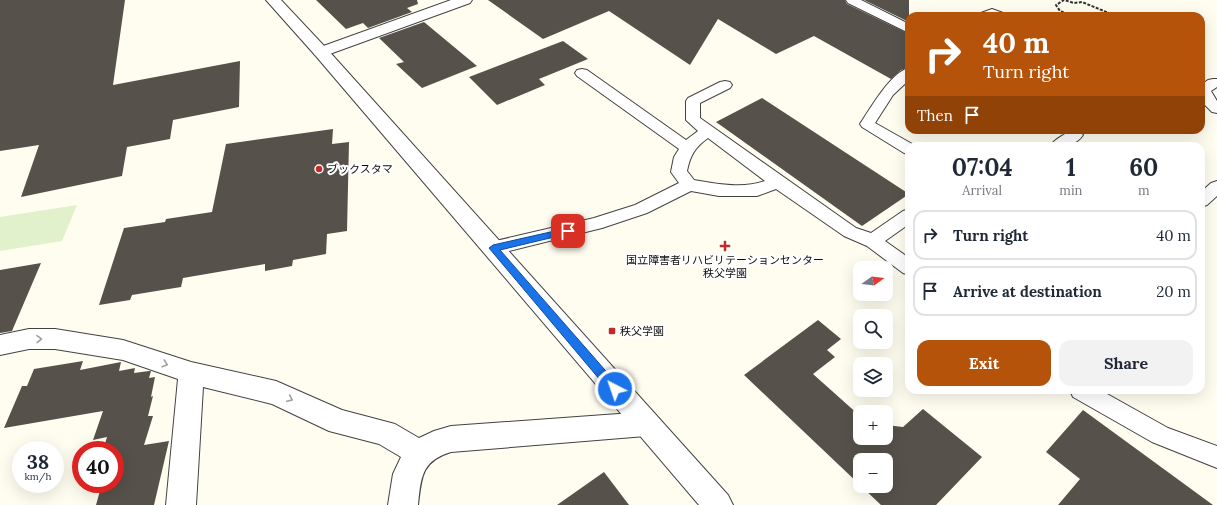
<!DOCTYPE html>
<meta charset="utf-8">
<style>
body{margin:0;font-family:Lora,"Noto Sans JP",serif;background:#f2f2f3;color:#1f2937;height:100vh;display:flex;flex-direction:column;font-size:15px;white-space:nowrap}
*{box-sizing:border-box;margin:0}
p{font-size:13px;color:#747a83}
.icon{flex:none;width:22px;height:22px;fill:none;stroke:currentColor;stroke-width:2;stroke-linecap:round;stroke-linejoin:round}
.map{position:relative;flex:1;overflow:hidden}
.drawer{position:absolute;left:905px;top:142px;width:300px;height:252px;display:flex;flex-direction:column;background:#fff;border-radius:12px;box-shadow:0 4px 16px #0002}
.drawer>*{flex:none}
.banner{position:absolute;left:905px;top:12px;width:300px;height:122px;border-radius:12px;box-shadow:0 4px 16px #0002;background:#b45309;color:#fff;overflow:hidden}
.needle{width:26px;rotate:75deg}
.controls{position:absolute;left:853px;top:261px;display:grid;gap:8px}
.controls a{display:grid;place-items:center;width:40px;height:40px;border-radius:8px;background:#fff;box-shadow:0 4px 16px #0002;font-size:20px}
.speed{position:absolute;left:12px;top:441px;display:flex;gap:8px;font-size:20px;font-weight:700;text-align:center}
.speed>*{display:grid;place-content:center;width:52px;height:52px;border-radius:50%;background:#fff;box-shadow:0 4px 16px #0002;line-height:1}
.speed small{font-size:10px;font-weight:400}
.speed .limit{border:6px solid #d22;background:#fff;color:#111}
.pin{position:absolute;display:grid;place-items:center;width:34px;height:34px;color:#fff;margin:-17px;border-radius:8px;box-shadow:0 2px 6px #0006}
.me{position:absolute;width:44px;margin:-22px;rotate:319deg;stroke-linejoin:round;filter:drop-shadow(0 0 3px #0008)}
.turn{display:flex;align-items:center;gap:14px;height:84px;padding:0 12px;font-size:18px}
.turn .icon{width:52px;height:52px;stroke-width:2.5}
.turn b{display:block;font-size:28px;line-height:34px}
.then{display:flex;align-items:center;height:38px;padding:0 12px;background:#0003;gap:8px;font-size:15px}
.eta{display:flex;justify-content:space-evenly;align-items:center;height:68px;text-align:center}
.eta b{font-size:24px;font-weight:800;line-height:28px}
.button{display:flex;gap:8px;margin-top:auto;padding:8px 12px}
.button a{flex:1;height:46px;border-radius:12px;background:#b45309;color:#fff;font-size:16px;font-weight:800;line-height:46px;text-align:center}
.button a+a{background:#f2f2f3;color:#1f2937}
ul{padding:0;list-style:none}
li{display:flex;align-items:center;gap:12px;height:50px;margin:0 8px 6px;padding:0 4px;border:2px solid #e0e1e3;border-radius:12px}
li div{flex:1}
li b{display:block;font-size:15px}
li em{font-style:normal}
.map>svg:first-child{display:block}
.pitch{fill:#e0f1cb}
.building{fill:#57514b}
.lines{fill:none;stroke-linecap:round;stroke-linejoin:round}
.service-casing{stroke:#424242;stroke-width:2}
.minor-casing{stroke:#424242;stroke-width:2}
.tertiary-casing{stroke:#424242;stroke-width:2}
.path{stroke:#313131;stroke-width:2;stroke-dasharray:3 1.5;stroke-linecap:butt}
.service{fill:#fff;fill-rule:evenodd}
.minor{fill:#fff;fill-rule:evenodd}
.tertiary{fill:#fff;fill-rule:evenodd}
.oneway{stroke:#9f9f9f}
.route{fill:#1a73e8;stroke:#114b97}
.poi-dot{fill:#c02d26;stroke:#fff;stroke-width:1.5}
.labels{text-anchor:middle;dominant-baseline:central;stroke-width:4;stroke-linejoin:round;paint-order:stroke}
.poi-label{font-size:11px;fill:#0f0f0f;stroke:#fff;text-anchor:start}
</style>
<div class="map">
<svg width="1217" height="505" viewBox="0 0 1217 505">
<rect width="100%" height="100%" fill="#fffdf0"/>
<polygon class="pitch" points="77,205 62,241 0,251 0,217"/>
<g class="building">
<polygon points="0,0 125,0 113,85 240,61 239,107 173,120 170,139 127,147 122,176 21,197 39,145 0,151"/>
<polygon points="316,0 417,0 418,4 407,8 412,12 368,28 363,23 346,29"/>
<polygon points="488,0 845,0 847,4 909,34 909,67 901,70 891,79 814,36 776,54 718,19 690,65 609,11 543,39"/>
<polygon points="864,0 909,0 909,22"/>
<polygon points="424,22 477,66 422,88 396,64 404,62 379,38"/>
<polygon points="563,41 588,59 539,79 545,85 497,105 469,77"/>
<polygon points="762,98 909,194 862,226 716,122"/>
<polygon points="333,129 332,144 349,142 347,231 327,234 326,254 293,260 292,266 265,271 265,264 183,278 181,287 132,295 130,300 99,305 124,228 165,222 166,219 212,212 226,144"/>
<polygon points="41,263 12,331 0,333 0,270"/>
<polygon points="818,320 841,339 827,350 835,357 813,374 860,416 860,438 886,438 886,425 903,427 923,409 982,457 936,505 881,505 861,486 886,486 886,460 860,460 860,485 744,375"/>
<polygon points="83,361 80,370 121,362 119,371 135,368 134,373 149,371 151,371 149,378 155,377 151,397 153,396 148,416 153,416 144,445 169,441 154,505 96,505 101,487 89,489 91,484 115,484 115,450 103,450 107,437 93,440 103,411 4,428 22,386 27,386 34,369"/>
<polygon points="1083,410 1213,505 1058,505 1080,479 1046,452"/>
<polygon points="604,472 629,505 557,505"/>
</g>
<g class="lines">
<defs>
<g id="service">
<polygon points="846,0 861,0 909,24 909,33 848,3"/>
<polygon points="992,9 1003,13 1005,16 979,16 981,13"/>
<path d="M909 68V80L893 95 875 123 914 145 909 146V154L904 153 862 127 860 124C870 109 891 72 909 68Z"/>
<path d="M582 69 587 70 686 140 698 131 686 120V101L688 98 720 82 725 81 730 82 732 85 730 88 700 103V118L856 228 871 233 903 211 909 209V224L885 241 909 258V275L903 273 867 246 844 236 776 189 757 196H719L691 191 647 213 602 228 493 255 487 253 484 248 487 243 594 218 635 205 679 183 671 172 674 157 679 149 577 76 575 73 577 70ZM708 138 765 181C743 189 717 184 694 180L687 171C690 156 695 147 708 138Z"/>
<polygon points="1213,79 1217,79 1217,87 1211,91 1217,101 1217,113 1212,112 1201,101 1201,85 1208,80"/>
<path d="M1075 130 1080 132 1083 135C1075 147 1063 146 1050 146 1055 139 1067 132 1075 130Z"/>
<polygon points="1217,181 1217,196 1207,205 1201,207 1201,192 1211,183"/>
<polygon points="1070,390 1100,390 1168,428 1217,446 1217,468 1152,442 1073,397"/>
</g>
<g id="minor">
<polygon points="451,0 472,0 470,3 327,55 321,57 315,55 313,52 315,49"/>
<path d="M29 329H55L123 340 191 362 276 381 342 410 395 424 419 438 434 431 451 426 646 412 656 415 660 424 656 433 646 436 451 452C421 461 421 478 418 505H388L393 474 401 457 379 444 329 431 272 404 203 387 196 505H166L178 379 123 360 55 349H29L0 355V335Z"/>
</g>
<polygon id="tertiary" points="266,0 281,0 327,49 728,495 733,505 699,505 315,55"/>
</defs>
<use href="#service" class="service-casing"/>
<use href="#minor" class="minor-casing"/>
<use href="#tertiary" class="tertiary-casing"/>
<g class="path">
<polyline points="1072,16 1060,11 1056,5 1064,0 1074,3 1082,2 1116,16"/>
<polyline points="1089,16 1093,14 1102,16"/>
</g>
<use href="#service" class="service"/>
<use href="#minor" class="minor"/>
<use href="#tertiary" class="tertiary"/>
</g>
<defs><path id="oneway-chevron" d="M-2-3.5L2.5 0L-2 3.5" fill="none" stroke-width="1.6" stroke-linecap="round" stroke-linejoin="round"/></defs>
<g class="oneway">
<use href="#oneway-chevron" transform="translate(39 339) rotate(-1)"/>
<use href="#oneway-chevron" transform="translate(165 364) rotate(19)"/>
<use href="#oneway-chevron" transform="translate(290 399) rotate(25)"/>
</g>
<polygon class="route" points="568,228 573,231 571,233 500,250 619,386 620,389 619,393 615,394 611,393 489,248 493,245"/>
<g class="poi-dot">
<circle cx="319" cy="169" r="4"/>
<path d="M723 240h4v4h4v4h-4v4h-4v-4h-4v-4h4z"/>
<rect x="608" y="327" width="8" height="8" rx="2"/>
</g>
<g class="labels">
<g class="poi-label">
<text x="327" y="169">ブックスタマ</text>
<text x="725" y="260" text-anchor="middle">国立障害者リハビリテーションセンター<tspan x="725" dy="13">秩父学園</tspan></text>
<text x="620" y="331">秩父学園</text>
</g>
</g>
</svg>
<div class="controls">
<a><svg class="needle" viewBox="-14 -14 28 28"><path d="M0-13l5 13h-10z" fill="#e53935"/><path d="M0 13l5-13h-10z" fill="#747a83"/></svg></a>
<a><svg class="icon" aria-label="search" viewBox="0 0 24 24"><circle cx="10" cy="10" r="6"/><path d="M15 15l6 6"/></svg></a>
<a><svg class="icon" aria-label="layers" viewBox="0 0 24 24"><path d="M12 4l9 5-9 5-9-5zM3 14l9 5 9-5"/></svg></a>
<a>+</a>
<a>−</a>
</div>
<div class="speed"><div>38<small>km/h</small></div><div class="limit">40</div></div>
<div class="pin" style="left:568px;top:231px;background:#d93025"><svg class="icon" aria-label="arrive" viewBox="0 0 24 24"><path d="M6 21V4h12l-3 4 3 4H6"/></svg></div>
<svg class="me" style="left:615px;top:389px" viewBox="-20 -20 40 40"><circle r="17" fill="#1a73e8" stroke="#fff" stroke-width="3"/><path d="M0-11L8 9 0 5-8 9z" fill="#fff"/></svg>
<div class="banner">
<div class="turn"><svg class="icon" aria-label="right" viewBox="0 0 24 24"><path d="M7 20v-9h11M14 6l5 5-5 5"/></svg><div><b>40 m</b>Turn right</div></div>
<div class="then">Then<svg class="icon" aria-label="arrive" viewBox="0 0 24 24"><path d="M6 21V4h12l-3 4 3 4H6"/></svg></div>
</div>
<section class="drawer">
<div class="eta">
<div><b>07:04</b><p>Arrival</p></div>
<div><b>1</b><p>min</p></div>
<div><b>60</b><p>m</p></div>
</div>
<ul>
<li><svg class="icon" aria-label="right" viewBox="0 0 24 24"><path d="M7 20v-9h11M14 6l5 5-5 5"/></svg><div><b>Turn right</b></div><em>40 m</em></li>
<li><svg class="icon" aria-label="arrive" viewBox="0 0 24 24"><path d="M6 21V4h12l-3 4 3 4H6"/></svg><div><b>Arrive at destination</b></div><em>20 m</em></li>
</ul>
<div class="button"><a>Exit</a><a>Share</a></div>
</section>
</div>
